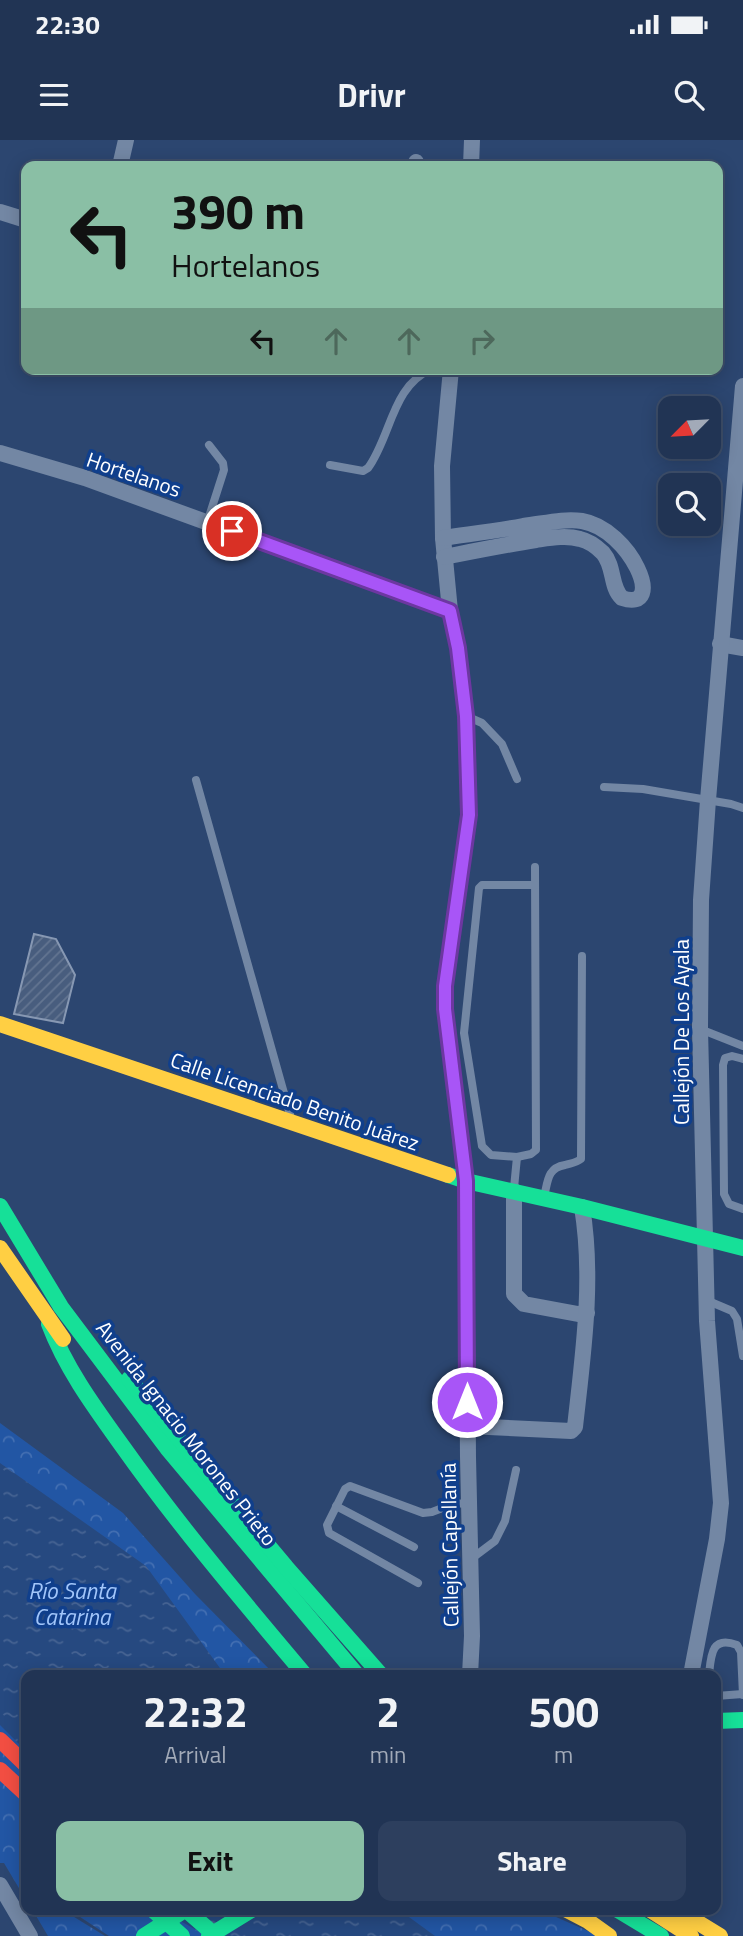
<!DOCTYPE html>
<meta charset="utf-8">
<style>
body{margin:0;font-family:"Titillium Web",sans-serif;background:#2d3f5e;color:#f1f3f6;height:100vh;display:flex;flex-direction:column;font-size:26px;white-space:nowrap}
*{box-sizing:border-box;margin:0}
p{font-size:23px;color:#a2aab8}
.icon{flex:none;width:38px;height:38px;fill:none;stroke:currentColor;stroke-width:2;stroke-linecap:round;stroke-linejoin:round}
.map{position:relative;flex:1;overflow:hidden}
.side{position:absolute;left:21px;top:1530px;width:700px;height:245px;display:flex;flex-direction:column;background:#213454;border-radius:14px;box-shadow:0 4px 18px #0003,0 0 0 2px #3e4f6b}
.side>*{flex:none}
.hud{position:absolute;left:21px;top:21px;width:702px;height:214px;border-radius:14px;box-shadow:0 4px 18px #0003,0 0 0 2px #3e4f6b;background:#8abfa5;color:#111;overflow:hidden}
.needle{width:46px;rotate:246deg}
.controls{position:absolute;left:658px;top:256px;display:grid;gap:14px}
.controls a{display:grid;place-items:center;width:63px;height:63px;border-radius:14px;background:#213454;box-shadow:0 4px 18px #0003,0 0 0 2px #3e4f6b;font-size:35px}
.pin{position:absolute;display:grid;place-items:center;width:60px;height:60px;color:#fff;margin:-30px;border:4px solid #fff;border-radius:50%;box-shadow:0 2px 7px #0007}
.me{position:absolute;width:77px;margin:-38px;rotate:0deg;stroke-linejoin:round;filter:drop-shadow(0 0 5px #0008)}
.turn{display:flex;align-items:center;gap:24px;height:147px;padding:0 35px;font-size:32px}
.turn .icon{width:91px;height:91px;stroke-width:2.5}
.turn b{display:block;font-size:49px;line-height:60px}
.lanes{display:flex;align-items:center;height:66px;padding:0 35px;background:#0003;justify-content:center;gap:35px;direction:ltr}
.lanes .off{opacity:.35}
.eta{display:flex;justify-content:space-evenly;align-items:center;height:119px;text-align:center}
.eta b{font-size:42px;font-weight:700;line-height:49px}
.button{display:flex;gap:14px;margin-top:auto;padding:14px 35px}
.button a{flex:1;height:80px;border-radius:14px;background:#8abfa5;color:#111;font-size:28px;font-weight:700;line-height:80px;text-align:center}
.button a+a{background:#2d3f5e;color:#f1f3f6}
.status{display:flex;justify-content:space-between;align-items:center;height:49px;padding:0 35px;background:#213454;direction:ltr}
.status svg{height:19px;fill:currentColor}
header{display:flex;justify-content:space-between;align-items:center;height:91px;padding:0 35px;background:#213454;font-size:32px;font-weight:700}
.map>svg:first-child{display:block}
.forest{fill:url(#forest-crowns)}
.water{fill:url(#water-ripples)}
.building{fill:url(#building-hatch);stroke:#8798b3;stroke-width:2}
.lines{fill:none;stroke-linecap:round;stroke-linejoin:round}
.lane{stroke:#7387a4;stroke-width:8}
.street{stroke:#7387a4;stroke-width:16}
.fast{stroke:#16e098;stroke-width:16}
.slow{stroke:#ffcf43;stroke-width:16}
.jam{stroke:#f24e42;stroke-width:16}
.fast-bridge{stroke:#16e098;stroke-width:16}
.route-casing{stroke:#6d37a1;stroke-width:18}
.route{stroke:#a855f7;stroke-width:12}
.labels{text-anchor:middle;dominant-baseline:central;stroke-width:7;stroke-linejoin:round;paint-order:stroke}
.street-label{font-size:21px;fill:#fff;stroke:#103f8c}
.water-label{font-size:23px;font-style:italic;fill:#a2c6fa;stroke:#103f8c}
</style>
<div class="status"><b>22:30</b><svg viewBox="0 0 49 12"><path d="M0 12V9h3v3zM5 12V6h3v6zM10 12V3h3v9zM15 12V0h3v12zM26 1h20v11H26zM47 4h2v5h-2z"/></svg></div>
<header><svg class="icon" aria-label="menu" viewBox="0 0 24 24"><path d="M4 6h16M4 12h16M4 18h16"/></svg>Drivr<svg class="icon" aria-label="search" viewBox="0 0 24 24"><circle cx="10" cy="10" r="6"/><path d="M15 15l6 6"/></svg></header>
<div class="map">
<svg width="743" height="1796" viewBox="0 0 743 1796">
<defs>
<pattern id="forest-crowns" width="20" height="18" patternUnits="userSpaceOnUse" patternTransform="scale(1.75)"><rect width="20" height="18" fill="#2256a4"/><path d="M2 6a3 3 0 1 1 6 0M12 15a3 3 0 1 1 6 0" fill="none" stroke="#436fb2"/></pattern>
<pattern id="water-ripples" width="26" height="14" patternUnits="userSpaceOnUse" patternTransform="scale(1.75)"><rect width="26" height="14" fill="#264980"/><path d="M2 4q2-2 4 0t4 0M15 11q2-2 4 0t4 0" fill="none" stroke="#476493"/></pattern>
<pattern id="building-hatch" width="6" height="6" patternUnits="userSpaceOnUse" patternTransform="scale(1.75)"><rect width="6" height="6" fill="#485d7e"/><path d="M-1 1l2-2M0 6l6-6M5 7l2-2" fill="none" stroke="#637591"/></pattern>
</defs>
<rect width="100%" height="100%" fill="#2c4670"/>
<g class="forest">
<polygon points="0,1283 123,1373 195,1454 275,1535 26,1535 26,1760 4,1723 0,1723"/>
<polygon points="32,1769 65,1769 66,1772 105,1796 48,1796"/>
<polygon points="68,1769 538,1769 599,1796 109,1796"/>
</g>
<g class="water">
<polygon points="0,1323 146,1426 225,1535 26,1535 26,1611 0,1585"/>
<polygon points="159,1769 398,1769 435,1796 207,1796"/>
</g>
<polygon class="building" points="34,794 56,799 75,835 63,883 14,874"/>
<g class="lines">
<g class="lane">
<path d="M330 325 363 331 368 328C391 297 392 245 432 229"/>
<polyline points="207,383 224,330 223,323 209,305"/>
<polyline points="466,576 482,583 502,604 517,639"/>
<polyline points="196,640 291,978"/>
<polyline points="604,647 643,649 731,664 743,668"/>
<polyline points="700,889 743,906"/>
<polyline points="743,919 732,916 725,918 723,925 724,1054 729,1064 743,1069"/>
<polyline points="517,1017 531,1014 536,1010 535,727"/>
<polyline points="514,1048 517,1017 491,1015 482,1006 464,893 479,748 482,745 535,745"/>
<path d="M544 1057C548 1041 547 1028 565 1025 571 1023 576 1023 581 1019L582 816"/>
<polyline points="706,1160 732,1171 737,1179 743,1216"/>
<polyline points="336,1366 414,1407"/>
<polyline points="471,1419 495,1401 505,1381 516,1330"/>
<polyline points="418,1443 329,1393 327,1385 345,1349 350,1346 423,1373 432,1372 453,1364 469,1363"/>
<path d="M709 1535C711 1516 711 1495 737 1505L741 1512 743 1555"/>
<polyline points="716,1556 743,1554"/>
</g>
<g class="street">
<polyline points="120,26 126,0"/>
<polyline points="415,26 416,22"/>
<polyline points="471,26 472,0"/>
<polyline points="0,72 26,80"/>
<polyline points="451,229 442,326 443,398 450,471 458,508 466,576 469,675 445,846 445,869 466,1041 468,1317 472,1496 470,1535"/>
<polyline points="0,313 85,338 450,471"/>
<path d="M443 398C470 394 496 391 523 386 542 384 563 378 582 381 630 389 668 473 622 458 610 447 615 427 603 413 597 407 589 401 580 399 566 395 550 398 536 400 505 405 475 411 444 417"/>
<polyline points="720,504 743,508"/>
<polyline points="514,1051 514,1154 524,1164 578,1174 587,1173"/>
<path d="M467 1286 571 1291 575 1287C583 1214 594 1140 582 1067"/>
<polyline points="691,1535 717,1399 721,1363 707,1181 700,889 701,760 708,660 743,246"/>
<polyline points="0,1745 30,1796"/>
</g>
<g class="fast">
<polyline points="448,1035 466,1041 582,1067 743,1108"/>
<polyline points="0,1066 61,1167 167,1308 357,1535"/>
<path d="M49 1184C66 1229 95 1268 123 1307 179 1386 242 1460 305 1535"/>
<polyline points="129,1239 286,1427 381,1535"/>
<polyline points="716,1581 743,1580"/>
<polyline points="616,1769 661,1796"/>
<polyline points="144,1796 180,1773"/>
<polyline points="209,1796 253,1769"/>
</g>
<g class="slow">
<polyline points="0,884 448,1035"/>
<polyline points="0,1108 63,1199"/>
<polyline points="565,1769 588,1781 609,1796"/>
<polyline points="649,1769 691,1796"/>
<polyline points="676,1769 720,1796"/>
</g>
<g class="jam">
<polyline points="0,1600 26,1625"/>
<polyline points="0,1630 26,1654"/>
</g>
<g class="fast-bridge">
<polyline points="152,1769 182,1796"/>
<polyline points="185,1769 216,1796"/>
</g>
</g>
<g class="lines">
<defs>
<polyline id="route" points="232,391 450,471 458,508 466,576 469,675 445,846 445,869 466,1041 467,1262"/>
</defs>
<use href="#route" class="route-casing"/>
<use href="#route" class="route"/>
</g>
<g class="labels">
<g class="street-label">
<text transform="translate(134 334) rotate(19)">Hortelanos</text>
<text transform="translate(681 892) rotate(-90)">Callejón De Los Ayala</text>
<text transform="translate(295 961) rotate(19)">Calle Licenciado Benito Juárez</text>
<text transform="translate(187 1293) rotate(52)">Avenida Ignacio Morones Prieto</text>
<text transform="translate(449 1405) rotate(-91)">Callejón Capellanía</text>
</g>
<g class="water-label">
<text x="72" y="1450">Río Santa<tspan x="72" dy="26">Catarina</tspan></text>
</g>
</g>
</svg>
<div class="controls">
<a><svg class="needle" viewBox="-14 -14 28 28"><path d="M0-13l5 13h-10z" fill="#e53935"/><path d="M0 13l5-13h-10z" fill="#a2aab8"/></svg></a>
<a><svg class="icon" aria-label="search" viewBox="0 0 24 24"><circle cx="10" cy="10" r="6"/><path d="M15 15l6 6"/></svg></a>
</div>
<div class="pin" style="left:232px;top:391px;background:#d93025"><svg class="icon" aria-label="arrive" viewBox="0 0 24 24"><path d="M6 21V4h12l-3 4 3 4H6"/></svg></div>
<svg class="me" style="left:467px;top:1262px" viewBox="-20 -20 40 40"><circle r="17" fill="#a855f7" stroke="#fff" stroke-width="3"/><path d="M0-11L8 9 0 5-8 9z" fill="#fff"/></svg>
<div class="hud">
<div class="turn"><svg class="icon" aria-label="left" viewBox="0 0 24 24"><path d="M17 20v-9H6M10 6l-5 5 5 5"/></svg><div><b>390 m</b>Hortelanos</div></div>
<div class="lanes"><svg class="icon" aria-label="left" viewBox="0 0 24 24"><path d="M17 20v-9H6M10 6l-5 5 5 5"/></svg><svg class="icon off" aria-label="ahead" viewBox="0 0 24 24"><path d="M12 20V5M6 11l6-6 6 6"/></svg><svg class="icon off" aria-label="ahead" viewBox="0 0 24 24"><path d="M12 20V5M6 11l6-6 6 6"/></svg><svg class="icon off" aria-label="right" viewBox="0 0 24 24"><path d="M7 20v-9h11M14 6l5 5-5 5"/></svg></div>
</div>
<section class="side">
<div class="eta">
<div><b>22:32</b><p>Arrival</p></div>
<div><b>2</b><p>min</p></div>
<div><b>500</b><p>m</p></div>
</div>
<div class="button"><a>Exit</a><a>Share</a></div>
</section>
</div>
